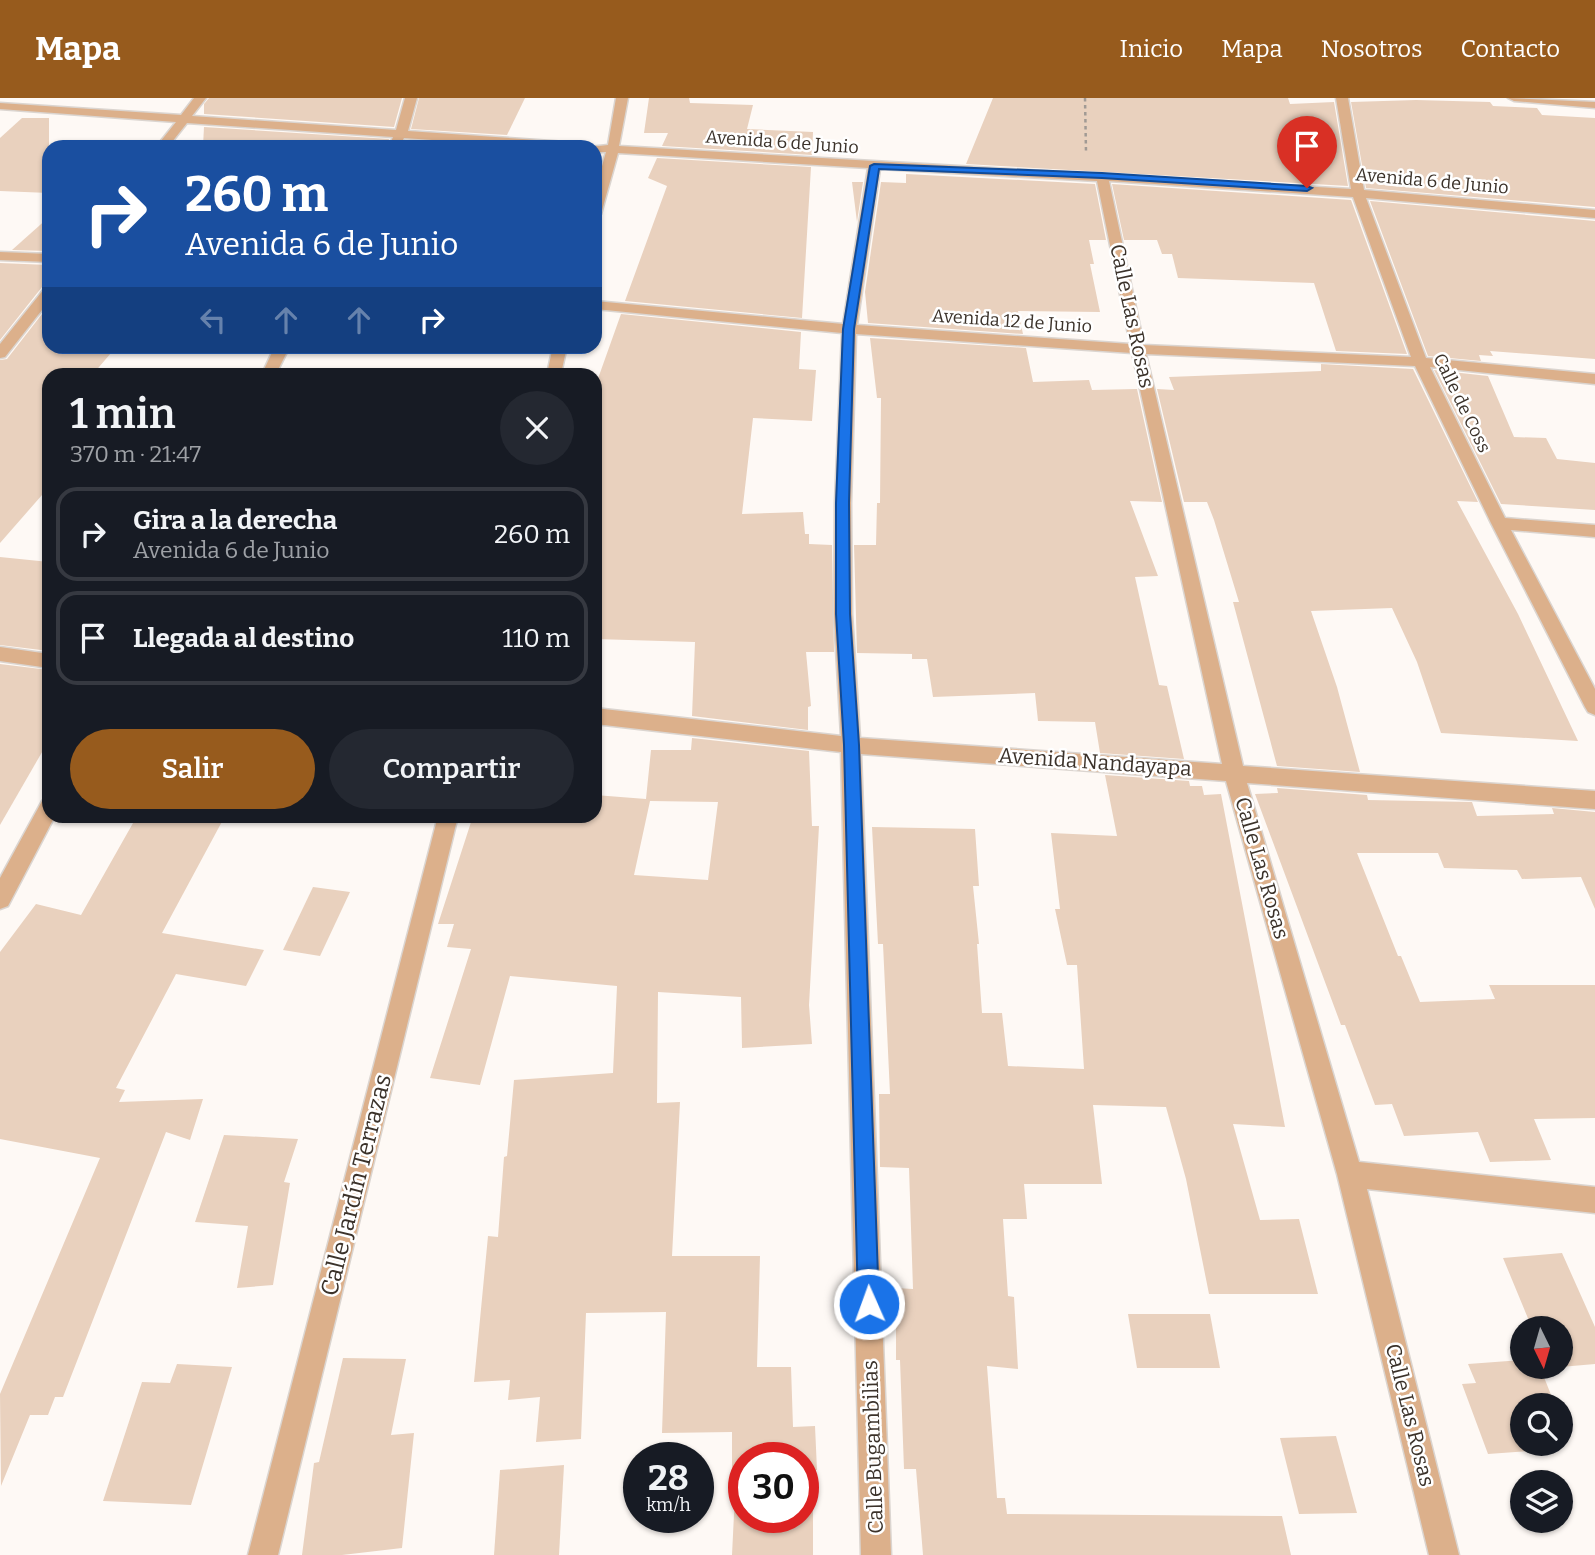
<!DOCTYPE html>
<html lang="es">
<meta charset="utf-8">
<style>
body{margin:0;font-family:Bitter,serif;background:#242831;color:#f1f3f6;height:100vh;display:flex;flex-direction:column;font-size:26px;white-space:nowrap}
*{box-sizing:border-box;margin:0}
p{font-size:23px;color:#9ea1a6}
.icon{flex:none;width:38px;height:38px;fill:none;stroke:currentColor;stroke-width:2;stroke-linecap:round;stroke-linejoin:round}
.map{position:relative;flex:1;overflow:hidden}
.details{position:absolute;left:42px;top:270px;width:560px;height:455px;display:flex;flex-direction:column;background:#171b24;border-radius:21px;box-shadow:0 2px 5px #0004}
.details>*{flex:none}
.banner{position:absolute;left:42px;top:42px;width:560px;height:214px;border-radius:21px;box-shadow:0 2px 5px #0004;background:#1a4fa0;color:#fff;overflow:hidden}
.needle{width:46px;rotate:175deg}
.buttons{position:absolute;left:1510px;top:1218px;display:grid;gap:14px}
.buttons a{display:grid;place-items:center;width:63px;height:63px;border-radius:50%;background:#171b24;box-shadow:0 2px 5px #0004;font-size:35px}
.speed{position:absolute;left:623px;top:1344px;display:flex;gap:14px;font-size:35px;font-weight:700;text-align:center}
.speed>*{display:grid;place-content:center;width:91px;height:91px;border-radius:50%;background:#171b24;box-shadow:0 2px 5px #0004;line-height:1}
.speed small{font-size:18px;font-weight:400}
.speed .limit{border:10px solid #d22;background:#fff;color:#111}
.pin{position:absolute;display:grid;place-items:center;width:60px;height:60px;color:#fff;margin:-72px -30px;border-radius:50% 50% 50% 0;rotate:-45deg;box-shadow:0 0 7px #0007}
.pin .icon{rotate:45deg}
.me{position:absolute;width:77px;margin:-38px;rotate:358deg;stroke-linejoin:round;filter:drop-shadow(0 0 5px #0008)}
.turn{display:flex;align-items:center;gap:24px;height:147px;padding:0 28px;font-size:32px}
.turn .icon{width:91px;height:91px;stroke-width:2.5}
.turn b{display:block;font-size:49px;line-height:60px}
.lanes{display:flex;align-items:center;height:66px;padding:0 28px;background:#0003;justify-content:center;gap:35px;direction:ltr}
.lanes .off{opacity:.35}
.round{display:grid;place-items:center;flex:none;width:74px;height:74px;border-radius:37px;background:#242831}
.summary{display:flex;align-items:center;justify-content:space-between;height:119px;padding:0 28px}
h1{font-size:42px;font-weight:600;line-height:52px}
.action{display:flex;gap:14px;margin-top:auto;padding:14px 28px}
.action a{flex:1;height:80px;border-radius:42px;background:#975b1d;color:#fff;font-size:28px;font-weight:600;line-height:80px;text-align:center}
.action a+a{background:#242831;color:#f1f3f6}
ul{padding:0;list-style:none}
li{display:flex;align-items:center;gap:21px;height:94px;margin:0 14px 10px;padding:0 14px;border:4px solid #363941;border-radius:21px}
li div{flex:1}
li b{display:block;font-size:26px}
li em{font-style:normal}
header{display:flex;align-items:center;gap:42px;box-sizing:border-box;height:98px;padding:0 35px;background:#975b1d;color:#fff}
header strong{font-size:33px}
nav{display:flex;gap:38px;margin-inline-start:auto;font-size:24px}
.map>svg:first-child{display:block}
.building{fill:#e9d1be;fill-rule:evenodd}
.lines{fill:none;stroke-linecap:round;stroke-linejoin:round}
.street-casing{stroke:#dbd5d0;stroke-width:3}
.path{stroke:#a19a94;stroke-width:2.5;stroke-dasharray:3.5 3.5;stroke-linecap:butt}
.street{fill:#dcb08b;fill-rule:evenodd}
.route{fill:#1a73e8;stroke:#114b97;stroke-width:2}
.labels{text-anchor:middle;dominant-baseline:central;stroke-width:5;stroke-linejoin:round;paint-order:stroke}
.far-street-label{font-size:18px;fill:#3b322a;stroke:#fff}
.street-label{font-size:21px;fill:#3b322a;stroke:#fff}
.near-street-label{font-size:24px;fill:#3b322a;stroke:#fff}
</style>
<header>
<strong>Mapa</strong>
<nav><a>Inicio</a><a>Mapa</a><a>Nosotros</a><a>Contacto</a></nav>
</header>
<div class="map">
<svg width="1595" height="1457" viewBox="0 0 1595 1457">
<rect width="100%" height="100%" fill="#fef9f5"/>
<g class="building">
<polygon points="209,0 402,0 394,29 204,16 204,6"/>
<polygon points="419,0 525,0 507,37 411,31"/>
<polygon points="649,0 689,0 690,5 753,7 747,31 813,34 812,57 662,48 668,35 644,35"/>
<polygon points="993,0 1288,0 1290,6 1334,4 1348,88 966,66"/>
<polygon points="1416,2 1490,4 1493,8 1537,10 1542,17 1595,20 1595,109 1366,90 1351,4"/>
<polygon points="22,20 49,20 49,95 0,93 0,40"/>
<polygon points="204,29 389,41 387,49 207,49 203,48"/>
<polygon points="405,43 493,49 402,49"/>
<polygon points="657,60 811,69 802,220 625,203 667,88 648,80"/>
<polygon points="906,76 1095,86 1106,142 1089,142 1094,166 1090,166 1100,214 1018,213 1023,236 868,225 865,194 881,84 906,85"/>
<polygon points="852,84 863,84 857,124"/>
<polygon points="1112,86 1351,102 1407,256 1336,253 1314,185 1178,180 1172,156 1162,156 1157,142 1124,142"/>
<polygon points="1370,103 1595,123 1595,261 1490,253 1493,258 1479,257 1481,263 1428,258"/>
<polygon points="49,119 49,153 12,152"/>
<polygon points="0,165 49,167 49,188 42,189 0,242"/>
<polygon points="49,207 49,248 117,248 93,276 49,276 49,389 0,445 0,262 7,261"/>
<polygon points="621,216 801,234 799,271 816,272 812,323 753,320 742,416 803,414 805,436 809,436 809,446 832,447 834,554 806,554 811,608 808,609 808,632 692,618 695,544 595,541 595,289"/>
<polygon points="870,240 1026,250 1033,284 1089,282 1092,292 1137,291 1162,404 1130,403 1158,478 1135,479 1159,587 1167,588 1184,661 1100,655 1095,624 1038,623 1035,595 933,599 927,561 912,561 912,556 857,555 854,447 876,447 877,405 880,405 881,300 877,300"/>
<polygon points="1321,266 1413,271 1478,404 1457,403 1518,516 1578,643 1441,635 1417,564 1392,510 1311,513 1337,589 1360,674 1277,668 1233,504 1239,504 1214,422 1207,404 1184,404 1157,291 1174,292 1169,279 1321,273"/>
<polygon points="1434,272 1488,278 1514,339 1546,340 1557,361 1595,365 1595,412 1501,406"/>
<polygon points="0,459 49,464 49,553 0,547"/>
<polygon points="0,566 49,572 49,642 0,727"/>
<path d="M692 640 809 653 812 728H819L809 907 812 946 742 950 741 899 658 894 657 1005 680 1004 672 1158H760L757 1269H791L793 1329 815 1328 817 1372H813V1457H732L736 1375H732V1334L662 1335 666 1214 586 1215 581 1341 536 1344 540 1299 508 1302 510 1282 474 1284 488 1138 498 1139 504 1059 507 1058 514 982 613 975 617 888 510 878 480 987 430 980 471 851 447 849 454 826H438L473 718H595V697L646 701 651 652H691ZM650 703 718 704 708 782 634 777ZM744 1360H803V1419H744Z"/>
<polygon points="1105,677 1189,683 1190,688 1202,688 1204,697 1221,696 1285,1029 1233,1026 1260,1122 1299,1121 1318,1196 1209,1196 1186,1081 1166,1009 1093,1007 1102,1086 1024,1086 1027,1121 1003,1121 1008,1198 1014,1199 1018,1271 987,1268 997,1400 1005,1400 1007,1416 1282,1418 1291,1457 923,1457 916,1371 904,1371 900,1262 896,1262 896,1190 913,1191 909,1070 880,1069 879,996 890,996 883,846 878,846 872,729 975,731 979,788 973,788 979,846 977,846 982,915 1002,915 1008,968 1084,971 1077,867 1067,867 1055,811 1060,811 1051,735 1117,738"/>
<polygon points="1277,690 1367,697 1368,702 1472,704 1477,718 1554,716 1552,710 1595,714 1595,811 1581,779 1522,781 1517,772 1444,770 1438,755 1357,755 1398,858 1401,858 1420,904 1495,901 1489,887 1595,887 1595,1020 1534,1021 1551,1062 1490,1064 1478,1034 1404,1038 1392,1006 1375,1007 1345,927 1341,927 1255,696 1278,695"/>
<polygon points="137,718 225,718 162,835 264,852 246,888 176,876 116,990 125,992 119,1004 203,1001 190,1042 166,1034 63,1299 55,1299 48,1317 30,1317 1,1388 0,1296 100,1060 0,1041 0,854 36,806 81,817"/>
<polygon points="313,789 350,794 320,858 283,852"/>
<polygon points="224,1037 298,1041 284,1084 290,1085 273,1187 237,1190 248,1128 195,1124"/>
<polygon points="1562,1155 1595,1229 1595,1266 1549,1270 1561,1269 1561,1230 1532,1230 1503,1160"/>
<polygon points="1128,1216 1210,1216 1220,1270 1137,1270"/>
<polygon points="343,1260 406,1261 391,1337 414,1335 402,1450 342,1457 302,1457 314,1365 319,1364"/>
<polygon points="1522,1262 1522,1269 1540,1269 1555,1307 1522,1307 1522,1346 1541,1346 1543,1352 1488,1356 1462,1286 1476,1285 1468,1266"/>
<polygon points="177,1266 232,1269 191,1407 103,1403 142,1284 170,1285"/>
<polygon points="1336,1338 1357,1415 1299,1416 1280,1340"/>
<polygon points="564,1367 559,1457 494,1457 500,1372"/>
</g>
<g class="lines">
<defs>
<g id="street">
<polygon points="194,0 206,0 192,18 396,32 405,0 417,0 408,33 580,45 586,49 530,49 404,40 399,49 389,49 393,39 187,25 168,49 156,49 176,24 0,11 0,5 181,17"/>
<path d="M616 0H628L619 48 1351 91 1336 0H1348L1364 92 1595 112V120L1366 100 1426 260 1595 276V286L1430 269 1505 420 1595 427V439L1511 432 1595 591V617L1588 614 1585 609 1491 425 1415 268 1146 256 1243 668 1595 693V711L1247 685 1359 1064 1595 1089V1115L1367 1091 1459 1457H1429L1337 1076 1226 683 861 656 891 1457H861L841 654 595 626V610L841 638 834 516 835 405 842 235 595 211V203L843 226 868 70 618 55 601 116 595 120V93L606 54H595V49H590L608 47ZM880 71 1097 83 1130 246 857 227ZM1109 83 1353 99 1411 259 1144 247ZM856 236 1132 255 1222 666 860 640 852 516 851 405Z"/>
<polygon points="1508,0 1595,4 1595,10 1514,3"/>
<polygon points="0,154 49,156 49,164 0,162"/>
<polygon points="49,190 49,203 5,259 0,260 0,246 44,191"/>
<polygon points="275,248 290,248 276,276 262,276"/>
<polygon points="553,248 567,248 561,276 547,276"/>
<polygon points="0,549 49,556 49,570 0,563"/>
<polygon points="49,700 49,718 55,718 8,808 0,811 0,780 42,703"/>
<polygon points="438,718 458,718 278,1457 248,1457"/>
</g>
</defs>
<use href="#street" class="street-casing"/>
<polyline class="path" points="1085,0 1086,54"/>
<use href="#street" class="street"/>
</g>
<polygon class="route" points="874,66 1102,75 1307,88 1312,90 1307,93 1102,80 879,71 854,231 849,405 850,516 859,647 879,1206 876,1213 869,1216 861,1213 858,1206 844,647 836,516 836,405 843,231 870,68"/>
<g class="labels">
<g class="far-street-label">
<text transform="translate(782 44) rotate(4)">Avenida 6 de Junio</text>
<text transform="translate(1432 83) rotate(5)">Avenida 6 de Junio</text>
<text transform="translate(1012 223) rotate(4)">Avenida 12 de Junio</text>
<text transform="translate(1462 305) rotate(64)">Calle de Coss</text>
</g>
<g class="street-label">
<text transform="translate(1132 218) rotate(78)">Calle Las Rosas</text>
<text transform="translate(1095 664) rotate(4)">Avenida Nandayapa</text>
<text transform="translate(1262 770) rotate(74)">Calle Las Rosas</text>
<text transform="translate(1410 1317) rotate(76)">Calle Las Rosas</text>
<text transform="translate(873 1349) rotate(-92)">Calle Bugambilias</text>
</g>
<g class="near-street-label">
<text transform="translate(356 1087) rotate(-76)">Calle Jardín Terrazas</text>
</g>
</g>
</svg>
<div class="buttons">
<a><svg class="needle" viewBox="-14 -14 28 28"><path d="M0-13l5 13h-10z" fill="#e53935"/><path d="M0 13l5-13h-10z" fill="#9ea1a6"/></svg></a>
<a><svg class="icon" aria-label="search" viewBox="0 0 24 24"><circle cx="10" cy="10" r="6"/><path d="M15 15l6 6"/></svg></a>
<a><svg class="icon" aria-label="layers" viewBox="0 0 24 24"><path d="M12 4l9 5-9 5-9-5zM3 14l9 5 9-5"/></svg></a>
</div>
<div class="speed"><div>28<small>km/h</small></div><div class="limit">30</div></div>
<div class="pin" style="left:1307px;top:90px;background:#d93025"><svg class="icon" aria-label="arrive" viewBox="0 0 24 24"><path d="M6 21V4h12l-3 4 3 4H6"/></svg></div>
<svg class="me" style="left:869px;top:1206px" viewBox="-20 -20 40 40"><circle r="17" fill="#1a73e8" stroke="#fff" stroke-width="3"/><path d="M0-11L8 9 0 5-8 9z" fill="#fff"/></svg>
<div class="banner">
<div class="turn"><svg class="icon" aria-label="right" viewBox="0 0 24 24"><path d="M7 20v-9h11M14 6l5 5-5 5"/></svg><div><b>260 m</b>Avenida 6 de Junio</div></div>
<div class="lanes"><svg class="icon off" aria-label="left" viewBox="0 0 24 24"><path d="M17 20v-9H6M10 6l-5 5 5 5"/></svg><svg class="icon off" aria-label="ahead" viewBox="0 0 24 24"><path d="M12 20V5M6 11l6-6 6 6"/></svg><svg class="icon off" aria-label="ahead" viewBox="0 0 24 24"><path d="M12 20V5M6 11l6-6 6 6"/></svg><svg class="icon" aria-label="right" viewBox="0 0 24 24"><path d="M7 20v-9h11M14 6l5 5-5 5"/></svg></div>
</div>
<section class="details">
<div class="summary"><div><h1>1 min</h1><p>370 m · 21:47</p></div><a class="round"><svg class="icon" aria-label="close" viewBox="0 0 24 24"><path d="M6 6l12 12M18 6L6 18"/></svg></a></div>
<ul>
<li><svg class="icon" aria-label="right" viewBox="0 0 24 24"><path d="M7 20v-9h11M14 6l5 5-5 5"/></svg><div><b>Gira a la derecha</b><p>Avenida 6 de Junio</p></div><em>260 m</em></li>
<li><svg class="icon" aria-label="arrive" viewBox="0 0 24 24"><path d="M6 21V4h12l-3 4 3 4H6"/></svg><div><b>Llegada al destino</b></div><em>110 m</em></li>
</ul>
<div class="action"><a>Salir</a><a>Compartir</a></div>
</section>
</div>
